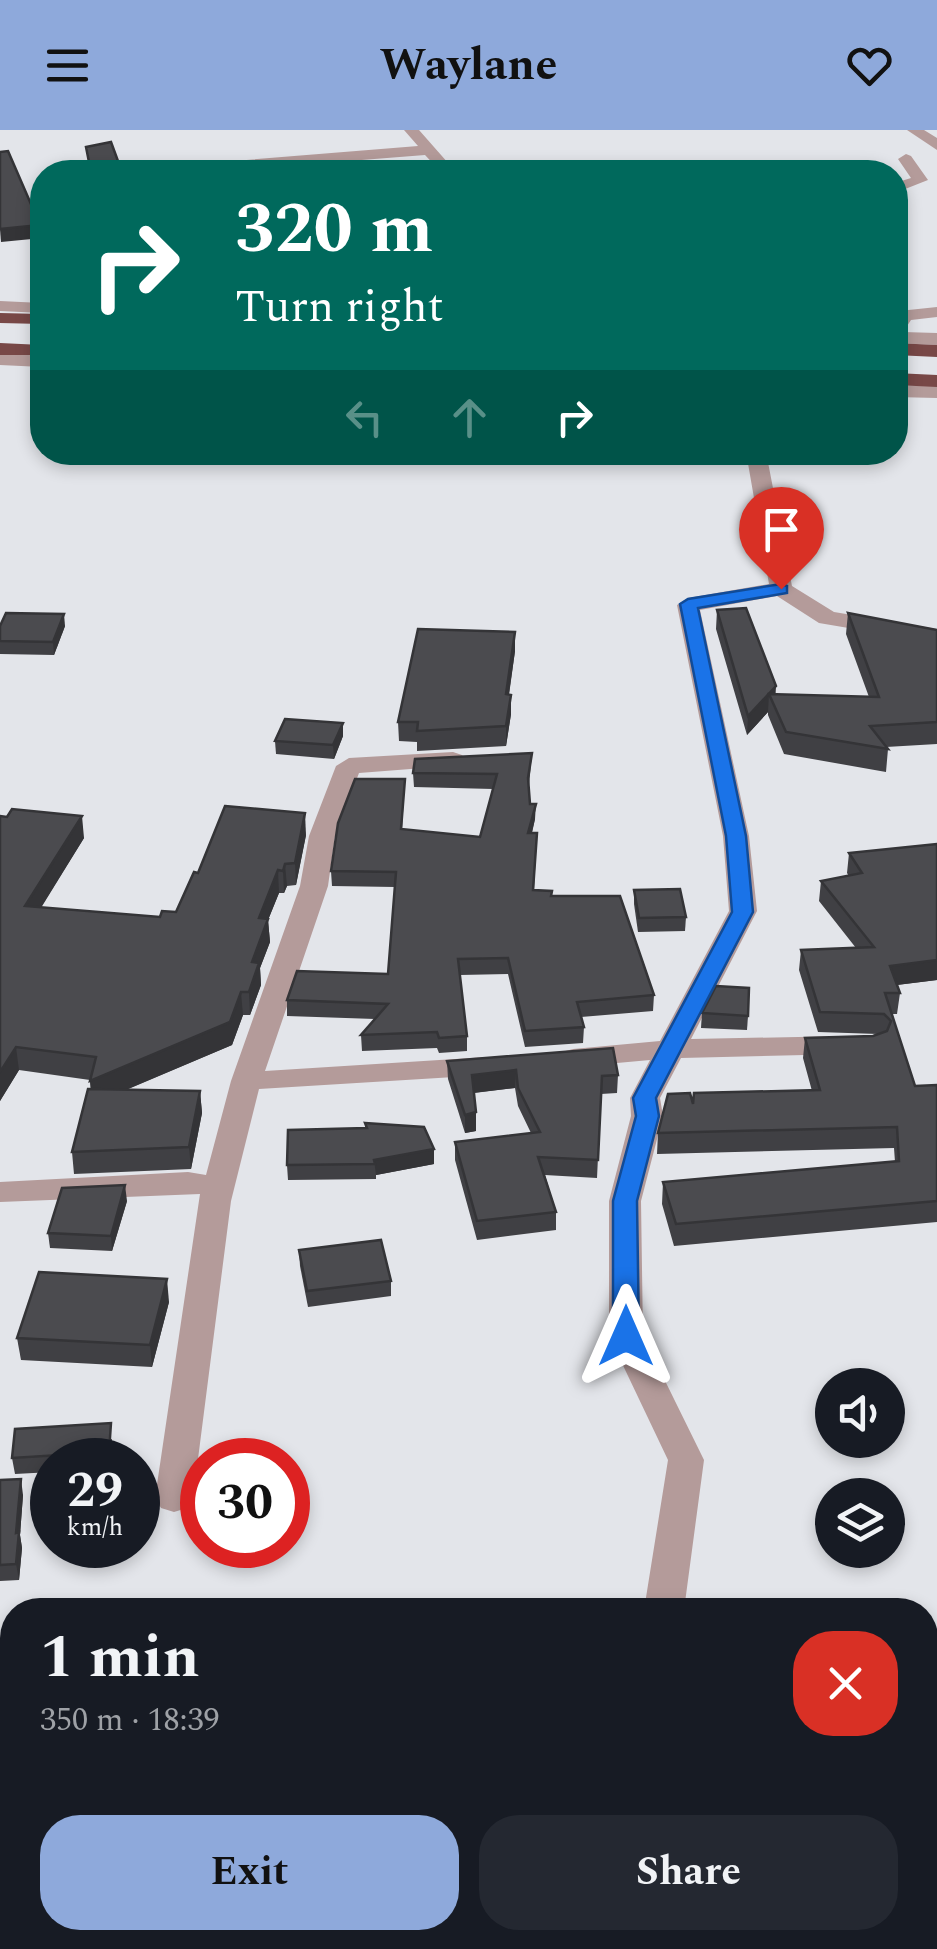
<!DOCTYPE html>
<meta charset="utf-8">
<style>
body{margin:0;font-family:Spectral,serif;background:#242831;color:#f1f3f6;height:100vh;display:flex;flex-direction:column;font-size:38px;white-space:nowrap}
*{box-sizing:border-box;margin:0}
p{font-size:32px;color:#9ea1a6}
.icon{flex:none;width:55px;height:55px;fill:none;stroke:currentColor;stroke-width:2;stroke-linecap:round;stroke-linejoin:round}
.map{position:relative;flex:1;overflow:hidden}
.sheet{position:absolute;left:0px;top:1468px;width:938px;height:352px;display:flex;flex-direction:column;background:#171b24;border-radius:40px 40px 0 0;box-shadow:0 5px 15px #0003}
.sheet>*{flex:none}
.hud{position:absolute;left:30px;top:30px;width:878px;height:305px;border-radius:40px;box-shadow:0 5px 15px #0003;background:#00695c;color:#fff;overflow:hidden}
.tools{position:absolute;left:815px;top:1238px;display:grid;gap:20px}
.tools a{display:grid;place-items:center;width:90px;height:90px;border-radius:50%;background:#171b24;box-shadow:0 5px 15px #0003;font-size:50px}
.speed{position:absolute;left:30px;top:1308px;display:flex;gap:20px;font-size:50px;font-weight:700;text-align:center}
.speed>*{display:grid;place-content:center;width:130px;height:130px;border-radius:50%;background:#171b24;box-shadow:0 5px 15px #0003;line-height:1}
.speed small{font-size:25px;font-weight:400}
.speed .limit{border:15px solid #d22;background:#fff;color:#111}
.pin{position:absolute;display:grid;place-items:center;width:85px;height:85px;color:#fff;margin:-102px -42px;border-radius:50% 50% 50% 0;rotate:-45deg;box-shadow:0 0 10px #0007}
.pin .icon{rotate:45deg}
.me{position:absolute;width:110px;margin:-55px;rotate:0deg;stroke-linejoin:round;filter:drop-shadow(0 0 8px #0008)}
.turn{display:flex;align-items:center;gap:35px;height:210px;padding:0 40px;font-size:45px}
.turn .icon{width:130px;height:130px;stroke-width:2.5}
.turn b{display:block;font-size:70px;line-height:85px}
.lanes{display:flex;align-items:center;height:95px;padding:0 40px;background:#0003;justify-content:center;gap:50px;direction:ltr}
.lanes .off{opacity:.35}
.round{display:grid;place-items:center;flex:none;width:105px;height:105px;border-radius:40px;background:#242831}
.headline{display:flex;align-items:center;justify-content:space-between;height:170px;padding:0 40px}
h1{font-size:60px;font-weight:700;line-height:75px}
.cta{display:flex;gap:20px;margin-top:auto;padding:20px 40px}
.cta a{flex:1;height:115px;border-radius:40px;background:#8ea9db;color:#111;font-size:40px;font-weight:700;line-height:115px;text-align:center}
.cta a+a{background:#242831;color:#f1f3f6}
header{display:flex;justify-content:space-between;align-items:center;height:130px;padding:0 40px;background:#8ea9db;color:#111;font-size:45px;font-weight:700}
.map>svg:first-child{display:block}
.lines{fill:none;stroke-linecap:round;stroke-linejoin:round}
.minor{fill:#b49b9a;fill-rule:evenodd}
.highway{fill:#784847;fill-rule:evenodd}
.wall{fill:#404044}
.shaded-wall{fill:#343437}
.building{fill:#4b4b4f;stroke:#343437;stroke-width:2.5}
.route{fill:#1a73e8;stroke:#114b97;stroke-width:2.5}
</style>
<header><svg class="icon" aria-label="menu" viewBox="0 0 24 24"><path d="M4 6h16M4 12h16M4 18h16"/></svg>Waylane<svg class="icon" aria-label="heart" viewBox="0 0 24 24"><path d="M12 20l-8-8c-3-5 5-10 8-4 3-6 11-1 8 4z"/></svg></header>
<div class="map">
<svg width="937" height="1819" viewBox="0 0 937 1819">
<rect width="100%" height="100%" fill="#e3e5ea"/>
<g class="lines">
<g class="minor">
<polygon points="404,0 419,0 456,42 441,42 425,25 211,42 152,42 160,37 418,16"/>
<polygon points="907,0 924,0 937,8 937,20"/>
<polygon points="906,24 911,26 928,50 895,63 895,53 911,48 898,29"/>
<polygon points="0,171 42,173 42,183 0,181"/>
<polygon points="937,177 937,187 911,190 903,202 937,203 937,215 895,213 899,181"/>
<polygon points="0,223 42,225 42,237 0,235"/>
<polygon points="895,255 937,256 937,268 895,267"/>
<polygon points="746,322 766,322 792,456 834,482 937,499 937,513 819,493 777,466 700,480 749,706 757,781 691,909 847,906 858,909 862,915 858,921 847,924 681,928 660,968 663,986 641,1071 643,1206 704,1330 684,1480 644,1480 668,1330 609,1206 609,1071 631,986 630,968 650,930 573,937 562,934 558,928 562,922 573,919 660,911 729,781 723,706 677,475 688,468 769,454"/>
<polygon points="453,622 462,625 466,630 462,635 359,643 335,706 328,756 265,941 487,927 498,930 502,936 498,942 487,945 259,959 231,1071 193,1368 187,1378 174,1382 161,1378 155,1368 200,1064 0,1072 0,1052 188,1042 206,1045 231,951 300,756 309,706 336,636 349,628"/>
<polygon points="542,1808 586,1808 583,1819 537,1819"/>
</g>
<g class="highway">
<polygon points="0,183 42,184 42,194 0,193"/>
<polygon points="0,213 42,215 42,225 0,225"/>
<polygon points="895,213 937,215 937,227 895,225"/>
<polygon points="895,243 937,245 937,257 895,255"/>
</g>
</g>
<g class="wall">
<polygon points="717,480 776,564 869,567 846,504 848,483 937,500 937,614 886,617 888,619 886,642 784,624 768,585 768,582 747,605 716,499"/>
<polygon points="0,496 65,496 54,525 0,524"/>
<polygon points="515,502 515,521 509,565 511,584 506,616 417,621 417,612 399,611 398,592"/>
<polygon points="343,593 343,606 334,629 276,624 275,611"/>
<polygon points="532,623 529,656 530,674 535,689 532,703 537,703 534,760 551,766 654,865 653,881 581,887 584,897 583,913 525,917 508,844 460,845 467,906 467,921 439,923 437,918 362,921 361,905 375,889 287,886 287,870 388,844 395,757 332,756 331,741 405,649 402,700 480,707 493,659 414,657 413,643"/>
<polygon points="0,686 84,708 41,777 160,787 176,782 198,743 306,705 296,755 287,756 284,763 279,763 268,790 270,812 260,838 261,855 250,885 243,885 232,915 126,960 200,961 202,983 191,1039 74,1044 72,1022 91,959 90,950 19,940 0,971"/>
<polygon points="849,723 937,850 897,855 900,863 897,884 892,884 915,956 937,955 937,1092 674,1116 662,1074 663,1052 895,1032 894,1018 657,1024 658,1003 693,974 812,961 803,928 805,908 873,906 878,904 818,902 799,840 801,820 856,818 819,771 821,751 849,746 847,743"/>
<polygon points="634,760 686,787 685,801 638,802 634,774"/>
<polygon points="702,883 748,886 747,900 701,898"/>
<polygon points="447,931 618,945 617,963 601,964 597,1048 545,1045 556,1082 556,1100 477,1110 455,1030 455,1012 531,1003 518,976 515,958 474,963 476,1001 465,1003 448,949"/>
<polygon points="365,993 434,1034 376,1045 376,1049 288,1050 287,1035 365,998"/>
<polygon points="127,1071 112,1121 50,1118 48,1103"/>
<polygon points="299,1120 391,1151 391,1166 308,1177 300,1136"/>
<polygon points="169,1172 152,1237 21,1230 17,1208"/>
<polygon points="112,1309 111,1330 52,1330 52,1342 15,1344 12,1328"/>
<polygon points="0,1350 23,1365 20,1405 22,1418 19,1450 0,1451"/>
</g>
<g class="shaded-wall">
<polygon points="40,95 42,108 1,112 0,99"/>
<polygon points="64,484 65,496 54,525 53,512"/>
<polygon points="515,502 515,521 506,584 506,564"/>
<polygon points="776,556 775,575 769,564 768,582 747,605 748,586"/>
<polygon points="511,565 511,584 506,616 506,596"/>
<polygon points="343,593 343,606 334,629 333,615"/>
<polygon points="536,674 535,689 528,718 528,703"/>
<polygon points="305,683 306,705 296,755 295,733"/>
<polygon points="82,686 84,708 28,799 25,776"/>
<polygon points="285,734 287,756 284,763 283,741"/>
<polygon points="278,740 279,763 268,790 270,812 260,838 261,855 250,885 249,862 259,788"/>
<polygon points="937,830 937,850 888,856 890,836"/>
<polygon points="241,862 243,885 232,915 92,974 90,951"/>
<polygon points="16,917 19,940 0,971 0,942"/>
<polygon points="516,940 515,958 472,963 472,945"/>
<polygon points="200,961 202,983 191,1039 189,1017"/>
<polygon points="476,982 476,1001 465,1003 465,985"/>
<polygon points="434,1019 434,1034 376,1045 374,1030"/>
<polygon points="125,1055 127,1071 112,1121 111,1106"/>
<polygon points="167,1149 169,1172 152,1237 150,1215"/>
<polygon points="21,1349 23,1365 20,1405 22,1418 19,1450 16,1434 16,1403"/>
</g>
<g class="building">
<polygon points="111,12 122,42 91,42 86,17"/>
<polygon points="8,21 40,95 0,99 0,22"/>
<polygon points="746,478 776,556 748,586 717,480"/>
<polygon points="6,483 64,484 53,512 0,511 0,496"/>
<polygon points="848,483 937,500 937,592 870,596 888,619 786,602 769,564 879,567"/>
<polygon points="418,499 515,502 506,564 511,565 506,596 417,601 418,592 398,592"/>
<polygon points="285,589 343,593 333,615 275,611"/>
<polygon points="532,623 528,648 530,674 536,674 528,703 537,703 533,760 552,761 551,766 620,766 654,865 577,872 584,897 525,901 508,828 458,829 467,906 439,908 437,902 361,905 388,874 287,870 297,841 388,844 396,742 331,741 338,693 355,649 405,649 401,699 480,707 497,644 413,643 415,629"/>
<polygon points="225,676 305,683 295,733 285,734 283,741 278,740 259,788 268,789 252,832 259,833 249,862 241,862 230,892 90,951 96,927 16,917 0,942 0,686 7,687 12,679 82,686 25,776 160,787 162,781 176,782 194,742 198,743"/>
<polygon points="937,714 937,830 890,836 900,863 885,863 915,956 937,955 937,1071 676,1094 663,1052 899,1031 897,997 658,1003 668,964 690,963 693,974 694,963 820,960 805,908 873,906 887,901 891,891 884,884 820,882 801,820 874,817 821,751 862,743 849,723"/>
<polygon points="680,759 686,787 639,788 634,760"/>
<polygon points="716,856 749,858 748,886 702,883"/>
<polygon points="613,918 618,945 602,946 598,1030 538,1027 556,1082 477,1091 455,1012 540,1002 518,958 516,940 472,945 476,982 465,985 447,931"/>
<polygon points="88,959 200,961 189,1017 72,1022"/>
<polygon points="365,993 424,997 434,1019 374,1030 375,1034 287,1035 288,1000 367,998"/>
<polygon points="125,1055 111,1106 48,1103 62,1058"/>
<polygon points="381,1110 391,1151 307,1161 299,1120"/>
<polygon points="39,1142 167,1149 150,1215 17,1208"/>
<polygon points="111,1293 109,1322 12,1328 15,1299"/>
<polygon points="21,1349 16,1403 19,1402 16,1434 0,1435 0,1350"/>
</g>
<polygon class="route" points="781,454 787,456 787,463 698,478 746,706 753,782 656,968 659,986 637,1071 639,1206 635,1212 616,1212 613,1206 613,1071 636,986 633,968 732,782 726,706 680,474 688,469"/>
</svg>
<div class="tools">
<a><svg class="icon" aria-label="sound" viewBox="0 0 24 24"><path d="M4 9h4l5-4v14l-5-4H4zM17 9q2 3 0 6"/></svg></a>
<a><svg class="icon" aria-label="layers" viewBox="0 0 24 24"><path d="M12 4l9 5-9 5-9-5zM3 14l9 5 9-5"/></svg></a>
</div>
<div class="speed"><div>29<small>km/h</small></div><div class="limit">30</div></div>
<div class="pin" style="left:781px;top:459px;background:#d93025"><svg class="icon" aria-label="arrive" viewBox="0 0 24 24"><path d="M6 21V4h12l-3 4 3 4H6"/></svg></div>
<svg class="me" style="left:626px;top:1206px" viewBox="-20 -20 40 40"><path d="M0-17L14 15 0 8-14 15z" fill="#1a73e8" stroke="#fff" stroke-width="4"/></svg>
<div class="hud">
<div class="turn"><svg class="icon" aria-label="right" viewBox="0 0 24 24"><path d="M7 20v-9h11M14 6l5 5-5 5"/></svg><div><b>320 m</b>Turn right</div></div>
<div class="lanes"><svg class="icon off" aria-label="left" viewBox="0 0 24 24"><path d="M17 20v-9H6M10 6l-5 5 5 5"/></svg><svg class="icon off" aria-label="ahead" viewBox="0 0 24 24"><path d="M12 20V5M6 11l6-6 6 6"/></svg><svg class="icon" aria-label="right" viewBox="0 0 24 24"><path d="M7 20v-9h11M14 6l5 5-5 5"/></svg></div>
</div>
<section class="sheet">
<div class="headline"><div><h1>1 min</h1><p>350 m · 18:39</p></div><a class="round" style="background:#d93025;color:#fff"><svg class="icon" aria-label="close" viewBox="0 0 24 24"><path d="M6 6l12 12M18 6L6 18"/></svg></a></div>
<div class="cta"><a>Exit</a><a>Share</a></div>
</section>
</div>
